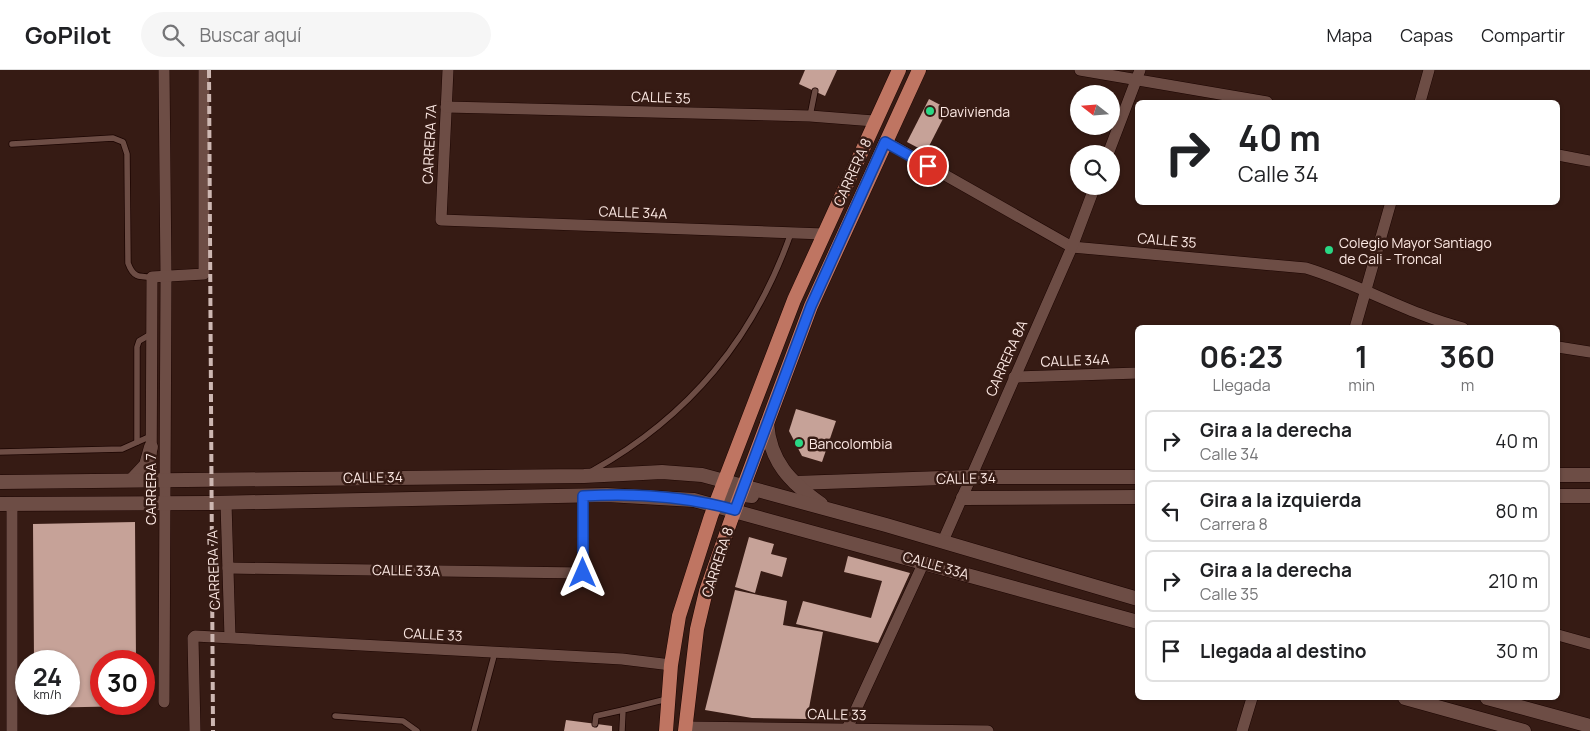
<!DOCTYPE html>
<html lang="es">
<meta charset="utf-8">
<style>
body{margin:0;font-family:Manrope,sans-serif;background:#f6f6f6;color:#202124;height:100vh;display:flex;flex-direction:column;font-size:19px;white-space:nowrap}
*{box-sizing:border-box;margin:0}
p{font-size:16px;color:#757577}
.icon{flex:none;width:28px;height:28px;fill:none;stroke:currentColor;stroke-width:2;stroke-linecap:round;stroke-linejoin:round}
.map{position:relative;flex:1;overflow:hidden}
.sheet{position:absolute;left:1135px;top:255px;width:425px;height:375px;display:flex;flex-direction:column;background:#fff;border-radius:8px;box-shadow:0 1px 4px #0004}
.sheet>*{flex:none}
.hud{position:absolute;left:1135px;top:30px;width:425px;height:105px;border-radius:8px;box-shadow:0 1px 4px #0004;background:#fff;color:#202124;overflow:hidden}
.needle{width:32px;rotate:287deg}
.buttons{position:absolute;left:1070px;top:15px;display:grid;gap:10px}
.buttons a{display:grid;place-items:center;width:50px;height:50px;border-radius:50%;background:#fff;box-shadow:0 1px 4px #0004;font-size:25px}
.speed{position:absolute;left:15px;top:580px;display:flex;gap:10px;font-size:25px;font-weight:700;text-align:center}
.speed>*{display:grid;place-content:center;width:65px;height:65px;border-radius:50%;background:#fff;box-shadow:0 1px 4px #0004;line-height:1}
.speed small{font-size:12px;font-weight:400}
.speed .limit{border:8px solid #d22;background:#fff;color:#111}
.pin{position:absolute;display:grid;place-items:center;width:42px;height:42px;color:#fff;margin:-21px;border:2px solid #fff;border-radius:50%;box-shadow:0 1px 5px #0007}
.me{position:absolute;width:55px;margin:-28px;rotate:0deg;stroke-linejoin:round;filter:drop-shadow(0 0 4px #0008)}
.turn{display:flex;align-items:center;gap:18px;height:105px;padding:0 20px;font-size:22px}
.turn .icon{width:65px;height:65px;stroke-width:2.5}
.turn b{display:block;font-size:35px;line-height:42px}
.eta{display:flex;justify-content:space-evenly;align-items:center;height:85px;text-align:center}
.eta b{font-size:30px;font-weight:700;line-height:35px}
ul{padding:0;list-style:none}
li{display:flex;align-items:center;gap:15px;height:62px;margin:0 10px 8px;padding:0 10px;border:2px solid #e0e0e0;border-radius:8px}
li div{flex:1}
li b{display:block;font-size:19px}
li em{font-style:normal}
header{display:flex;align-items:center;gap:30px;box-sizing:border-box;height:70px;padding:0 25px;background:#fff;border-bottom:1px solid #e0e0e0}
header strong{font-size:24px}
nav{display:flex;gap:28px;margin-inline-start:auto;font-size:18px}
.search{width:350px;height:45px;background:#f6f6f6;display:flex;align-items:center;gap:12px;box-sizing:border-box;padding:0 18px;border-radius:28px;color:#757577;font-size:19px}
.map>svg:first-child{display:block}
.building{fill:#c6a298}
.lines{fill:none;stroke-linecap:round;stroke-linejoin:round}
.service-casing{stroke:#1c0502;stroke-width:7}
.minor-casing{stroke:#1c0502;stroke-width:12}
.tertiary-casing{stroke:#1c0502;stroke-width:15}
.secondary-casing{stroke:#1c0502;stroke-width:15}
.primary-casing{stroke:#1c0502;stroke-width:15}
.service{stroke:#6d4d45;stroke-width:5.5}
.minor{stroke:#6d4d45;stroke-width:11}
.tertiary{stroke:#6d4d45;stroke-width:14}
.secondary{stroke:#6d4d45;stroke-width:14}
.primary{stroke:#bf7562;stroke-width:14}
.rail{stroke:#cdb7b2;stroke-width:4;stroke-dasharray:8 4;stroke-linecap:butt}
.route-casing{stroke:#184099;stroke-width:12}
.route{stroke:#2563eb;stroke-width:9}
.poi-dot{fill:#29d885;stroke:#361b14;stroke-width:2}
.labels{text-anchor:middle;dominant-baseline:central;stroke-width:5;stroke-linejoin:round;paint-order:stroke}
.street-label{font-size:14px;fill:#fce8e3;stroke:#361b14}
.poi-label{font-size:14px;fill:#fce8e3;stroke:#361b14;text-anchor:start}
</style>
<header>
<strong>GoPilot</strong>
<div class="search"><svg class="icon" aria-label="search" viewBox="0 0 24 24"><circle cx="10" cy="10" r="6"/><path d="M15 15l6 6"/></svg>Buscar aquí</div>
<nav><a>Mapa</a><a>Capas</a><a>Compartir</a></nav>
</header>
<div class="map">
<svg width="1590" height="661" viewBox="0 0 1590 661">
<rect width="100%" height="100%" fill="#361b14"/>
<g class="building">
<polygon points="805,0 837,0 825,26 799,14"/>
<polygon points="929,29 948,39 926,82 907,72"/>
<polygon points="796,339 836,351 822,392 802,386 789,361"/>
<polygon points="135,452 136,591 101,591 101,634 136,634 136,636 34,638 34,634 69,634 69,591 34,591 33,454"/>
<polygon points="749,467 774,474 771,484 787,488 782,507 761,501 755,523 735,517"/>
<polygon points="848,486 910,503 878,573 796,554 803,531 871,548 882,511 844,502"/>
<polygon points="735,520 787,531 783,555 823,562 807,649 752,648 705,640"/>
<polygon points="566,650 612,656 612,661 564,661"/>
</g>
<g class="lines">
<defs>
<g id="service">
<polyline points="810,46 815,21"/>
<path d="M12 74 113 68 123 72 127 84 128 193C133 207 138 207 152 207"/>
<polyline points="137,372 137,277 139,271 151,264"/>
<polyline points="0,382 122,379 151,366"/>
<path d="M592 401C690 346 754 268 791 163"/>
<polyline points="335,646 403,651 417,661"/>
<polyline points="595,654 596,646 623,640"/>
<polyline points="474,661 495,582"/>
<polyline points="622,661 623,640 667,629"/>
</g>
<g id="minor">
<polyline points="164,0 166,207 164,632"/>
<polyline points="448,0 441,150 824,164"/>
<polyline points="1080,0 1267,32"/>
<polyline points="1420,32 1429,0"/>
<polyline points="446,37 810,46 874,51"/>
<path d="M885 71 1072 177 1306 198C1359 214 1408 244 1463 258"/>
<polyline points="1108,84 1140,0"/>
<polyline points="1558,85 1590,91"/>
<polyline points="1355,258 1391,132"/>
<polyline points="1558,277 1590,282"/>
<polyline points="1014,307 1138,303"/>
<polyline points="151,433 152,207 204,204 204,0"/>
<polyline points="226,433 230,567"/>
<polyline points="12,434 12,661"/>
<polyline points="943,471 1072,177 1095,116"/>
<polyline points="228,498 583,503 583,426"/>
<polyline points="1558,565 1590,574"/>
<polyline points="686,657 988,661"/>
<polyline points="195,661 193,568 195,566 622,589 671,595"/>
<polyline points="846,661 924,492"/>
<polyline points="1242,661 1252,628"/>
</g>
<g id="tertiary">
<polyline points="1558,405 1590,405"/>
<polyline points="795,413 972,407 1138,407"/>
<polyline points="1558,426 1590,426"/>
<polyline points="963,428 1138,427"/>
</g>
<g id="secondary">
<path d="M767 353C770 392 790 412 821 434"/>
<polyline points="132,410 146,395 151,377"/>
<polyline points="0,412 584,406 662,402 702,405 886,455 1138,529"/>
<polyline points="0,434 211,433 607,425 694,430 1138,552"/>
<polyline points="716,434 735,424 752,426"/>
<polyline points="1405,628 1524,661"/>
<polyline points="1487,628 1590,656"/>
</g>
<g id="primary">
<polyline points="666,661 671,595 679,546 711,446 794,230 899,0"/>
<polyline points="685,661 697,559 706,521 731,450 811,236 919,0"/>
</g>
</defs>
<use href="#service" class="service-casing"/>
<use href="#minor" class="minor-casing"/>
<use href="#tertiary" class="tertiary-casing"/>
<use href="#secondary" class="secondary-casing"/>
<use href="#primary" class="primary-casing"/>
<use href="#service" class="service"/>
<use href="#minor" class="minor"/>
<use href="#tertiary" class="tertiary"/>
<use href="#secondary" class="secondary"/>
<use href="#primary" class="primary"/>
<polyline class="rail" points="209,0 213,661"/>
</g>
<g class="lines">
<defs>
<path id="route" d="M583 503V426C634 423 686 426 735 440L811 236 885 72 928 96"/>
</defs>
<use href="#route" class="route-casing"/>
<use href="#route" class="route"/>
</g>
<g class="poi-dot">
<circle cx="930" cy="41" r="5"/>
<circle cx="1329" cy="180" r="5"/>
<circle cx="799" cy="373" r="5"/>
</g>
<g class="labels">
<g class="street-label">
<text transform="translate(661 27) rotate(2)">CALLE 35</text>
<text transform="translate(429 74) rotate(-87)">CARRERA 7A</text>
<text transform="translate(852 102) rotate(-66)">CARRERA 8</text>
<text transform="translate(633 142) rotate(2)">CALLE 34A</text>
<text transform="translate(1167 170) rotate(5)">CALLE 35</text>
<text transform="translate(1006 288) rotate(-66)">CARRERA 8A</text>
<text transform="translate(1075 290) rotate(-2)">CALLE 34A</text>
<text transform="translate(373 407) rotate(-1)">CALLE 34</text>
<text transform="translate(966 408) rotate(-1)">CALLE 34</text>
<text transform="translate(150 419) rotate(-90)">CARRERA 7</text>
<text transform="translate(717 492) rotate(-72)">CARRERA 8</text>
<text transform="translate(936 495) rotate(16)">CALLE 33A</text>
<text transform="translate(213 500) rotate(-92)">CARRERA 7A</text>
<text transform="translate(406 500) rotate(1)">CALLE 33A</text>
<text transform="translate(433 564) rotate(3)">CALLE 33</text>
<text transform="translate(837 644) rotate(1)">CALLE 33</text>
</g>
<g class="poi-label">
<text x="940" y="41">Davivienda</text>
<text x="1339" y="172">Colegio Mayor Santiago<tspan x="1339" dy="16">de Cali - Troncal</tspan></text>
<text x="809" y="373">Bancolombia</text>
</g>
</g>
</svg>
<div class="buttons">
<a><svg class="needle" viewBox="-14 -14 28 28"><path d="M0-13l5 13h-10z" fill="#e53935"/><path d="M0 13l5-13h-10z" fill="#757577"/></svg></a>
<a><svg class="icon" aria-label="search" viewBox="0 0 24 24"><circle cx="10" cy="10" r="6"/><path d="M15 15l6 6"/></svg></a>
</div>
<div class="speed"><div>24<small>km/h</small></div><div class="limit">30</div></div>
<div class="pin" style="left:928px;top:96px;background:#d93025"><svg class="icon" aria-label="arrive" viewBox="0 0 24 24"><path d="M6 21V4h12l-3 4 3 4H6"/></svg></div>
<svg class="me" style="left:583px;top:503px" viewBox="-20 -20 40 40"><path d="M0-17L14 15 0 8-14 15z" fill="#2563eb" stroke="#fff" stroke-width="4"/></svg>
<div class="hud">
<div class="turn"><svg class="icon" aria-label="right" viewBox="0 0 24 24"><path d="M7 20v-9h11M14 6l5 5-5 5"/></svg><div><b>40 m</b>Calle 34</div></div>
</div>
<section class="sheet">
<div class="eta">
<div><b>06:23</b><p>Llegada</p></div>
<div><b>1</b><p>min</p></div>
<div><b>360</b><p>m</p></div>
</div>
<ul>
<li><svg class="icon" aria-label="right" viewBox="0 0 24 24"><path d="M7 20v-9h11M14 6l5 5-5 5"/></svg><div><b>Gira a la derecha</b><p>Calle 34</p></div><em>40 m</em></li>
<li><svg class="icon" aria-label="left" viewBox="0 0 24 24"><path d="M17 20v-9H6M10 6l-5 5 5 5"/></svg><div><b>Gira a la izquierda</b><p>Carrera 8</p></div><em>80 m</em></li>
<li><svg class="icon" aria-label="right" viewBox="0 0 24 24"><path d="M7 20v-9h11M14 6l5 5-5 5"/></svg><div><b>Gira a la derecha</b><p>Calle 35</p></div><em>210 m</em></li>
<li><svg class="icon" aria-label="arrive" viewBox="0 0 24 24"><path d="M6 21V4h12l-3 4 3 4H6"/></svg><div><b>Llegada al destino</b></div><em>30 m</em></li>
</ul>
</section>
</div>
